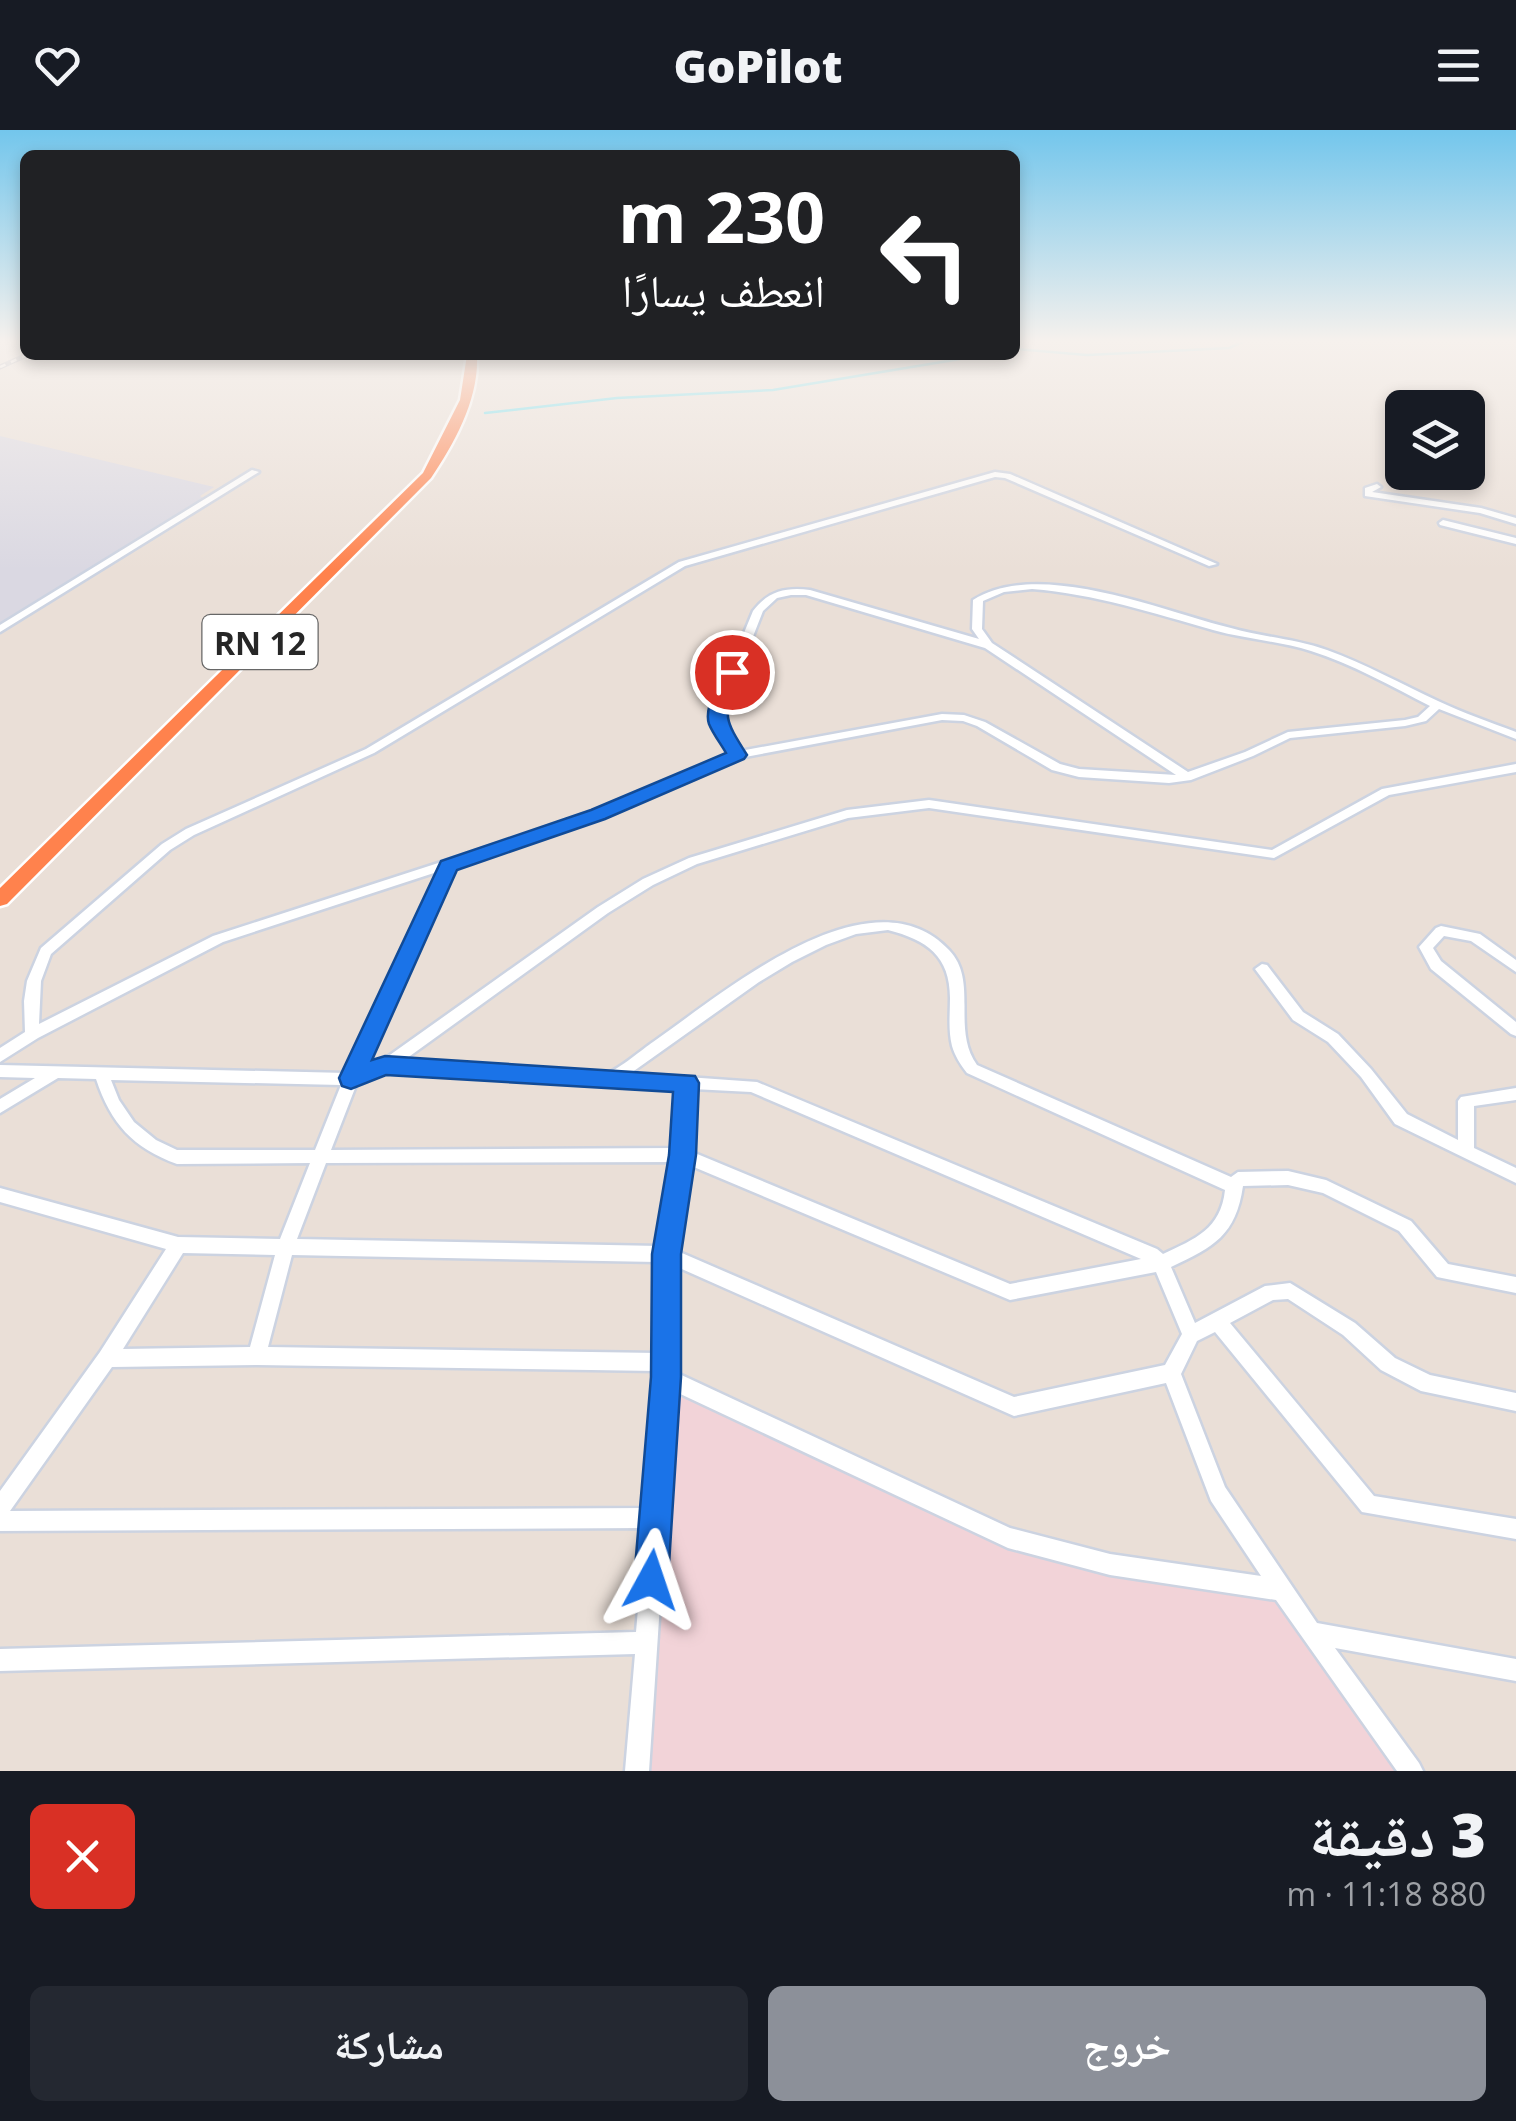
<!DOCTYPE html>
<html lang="ar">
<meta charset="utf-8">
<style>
body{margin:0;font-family:"Open Sans","Noto Naskh Arabic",sans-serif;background:#242831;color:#f1f3f6;direction:rtl;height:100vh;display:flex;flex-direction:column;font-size:38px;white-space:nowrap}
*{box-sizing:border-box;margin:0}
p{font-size:32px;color:#9ea1a6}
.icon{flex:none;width:55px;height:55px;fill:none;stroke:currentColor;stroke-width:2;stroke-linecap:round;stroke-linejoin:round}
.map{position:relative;height:1641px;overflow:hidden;direction:ltr}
.side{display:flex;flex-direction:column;background:#171b24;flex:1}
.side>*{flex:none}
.top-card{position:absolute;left:20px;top:20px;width:1000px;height:210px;border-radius:15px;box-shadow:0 5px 15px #0003;direction:rtl;background:#202124;color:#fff;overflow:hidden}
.controls{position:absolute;left:1385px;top:260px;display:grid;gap:20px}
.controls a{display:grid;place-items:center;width:100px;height:100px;border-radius:15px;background:#171b24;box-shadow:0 5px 15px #0003;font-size:50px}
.pin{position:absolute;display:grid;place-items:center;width:85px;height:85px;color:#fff;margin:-42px;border:5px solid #fff;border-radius:50%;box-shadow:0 2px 10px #0007}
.me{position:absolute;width:110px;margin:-55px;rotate:5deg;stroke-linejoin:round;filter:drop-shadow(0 0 8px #0008)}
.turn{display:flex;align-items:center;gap:35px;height:210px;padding:0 30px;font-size:45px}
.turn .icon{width:130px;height:130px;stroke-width:2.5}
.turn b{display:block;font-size:70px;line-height:85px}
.round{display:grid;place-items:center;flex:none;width:105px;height:105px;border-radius:15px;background:#242831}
.summary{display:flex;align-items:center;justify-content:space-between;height:170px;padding:0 30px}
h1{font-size:60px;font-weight:800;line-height:75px}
.cta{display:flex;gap:20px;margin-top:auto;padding:20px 30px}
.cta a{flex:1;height:115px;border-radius:15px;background:#8c9099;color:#fff;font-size:40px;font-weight:800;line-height:115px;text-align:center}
.cta a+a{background:#242831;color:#f1f3f6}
header{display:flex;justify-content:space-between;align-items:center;height:130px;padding:0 30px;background:#171b24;font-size:45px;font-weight:800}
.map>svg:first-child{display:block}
.industrial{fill:#dad8e2}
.medical{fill:#f2d3d8}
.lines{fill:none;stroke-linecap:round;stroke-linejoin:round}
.stream{stroke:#63e0f3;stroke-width:2.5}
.minor-casing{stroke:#ccd3e1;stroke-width:5}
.highway-casing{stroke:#fff;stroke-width:5}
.minor{fill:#fff;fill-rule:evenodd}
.highway{fill:#ff824d;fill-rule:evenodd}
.rail-casing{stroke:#9aa1b2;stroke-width:5}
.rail{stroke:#fff;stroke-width:2.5;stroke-dasharray:6;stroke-linecap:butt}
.route{fill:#1a73e8;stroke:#114b97;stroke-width:2.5}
.labels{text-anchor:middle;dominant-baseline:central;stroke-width:9;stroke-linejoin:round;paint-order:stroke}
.shield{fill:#fff;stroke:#676767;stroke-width:2.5}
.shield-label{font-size:32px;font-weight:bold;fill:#262626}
</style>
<header><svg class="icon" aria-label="menu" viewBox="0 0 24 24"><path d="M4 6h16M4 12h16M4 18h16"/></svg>GoPilot<svg class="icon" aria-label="heart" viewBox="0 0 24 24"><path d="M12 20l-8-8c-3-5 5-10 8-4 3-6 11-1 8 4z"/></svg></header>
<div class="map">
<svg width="1516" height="1641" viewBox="0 0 1516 1641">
<rect width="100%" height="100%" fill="#eadfd7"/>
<polygon class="industrial" points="0,306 214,357 200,366 204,369 0,493"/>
<polygon class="medical" points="667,1247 1008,1408 1284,1460 1412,1641 644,1641"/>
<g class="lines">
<g class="stream">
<polyline points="1015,219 1087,225 1229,218 1247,210"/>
<polyline points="485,283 617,268 773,260 984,225"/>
</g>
<defs>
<g id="minor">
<polygon points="252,340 259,342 0,502 0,495"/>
<path d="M995 342 1010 344 1217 434 1209 436 1005 348 995 347 685 436 374 623 194 705 170 720 51 824 41 851 39 894 213 806 574 689 730 624 712 593 711 583 753 481C768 461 786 457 810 460L979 509 972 499 973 470C1038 428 1162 481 1231 498 1263 507 1296 509 1327 520 1366 534 1401 554 1438 571 1463 583 1490 592 1516 602V609L1439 579 1426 591 1405 596 1290 608 1253 626 1191 650 1169 653 1079 647 1052 640 977 596 963 591 942 590 740 628 582 695 455 736 364 938 380 932 598 777 643 749 689 728 847 680 929 670 1272 720 1382 659 1516 634V642L1389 665 1274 728 929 678 848 688 697 734 653 755 608 783 403 931C457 934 510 937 563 940 575 940 599 945 609 942 618 940 644 918 653 912 721 865 870 736 949 820 979 851 951 899 977 935L1231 1047 1238 1042 1288 1041 1326 1050 1411 1091 1448 1134 1516 1147V1163L1437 1147 1399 1101 1323 1063 1288 1055 1243 1056C1236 1105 1214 1117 1171 1137L1195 1193 1265 1156 1290 1153 1355 1193 1395 1228 1430 1245 1516 1263V1281L1421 1261 1381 1240 1343 1205 1288 1169 1273 1170 1230 1193 1374 1366 1516 1389V1409L1362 1382 1215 1202 1197 1211 1181 1244 1225 1357 1317 1493 1516 1529V1551L1335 1518 1419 1633 1423 1641H1397L1276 1470 1110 1445 1008 1418 674 1261 649 1641H625L635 1524 0 1541V1519L636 1502 645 1398 0 1401V1361L100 1222 166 1119 0 1072V1058L178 1107 280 1109 310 1033 177 1034C133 1018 111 994 96 949L58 948 0 983V969L35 948 0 947V935L346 943 440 741 223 812 38 908 0 932V918L25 902 24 871 27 851 41 818 162 714 186 699 366 619 679 432ZM1032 459C1095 464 1153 483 1213 500 1245 509 1279 511 1311 521 1352 534 1391 556 1430 576L1418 587 1405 590 1288 602 1245 622 1188 642 992 513 982 499 983 471 1004 462ZM791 465H806L985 518 1176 645 1079 639 1060 634 985 592 964 585 942 584 740 621 724 593 723 583 763 481 777 468ZM888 800C927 810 950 826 950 868 950 884 948 900 952 916 955 926 960 934 967 943L1225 1060C1221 1099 1195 1109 1163 1124L1157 1119 757 952 631 943 759 852 792 832 826 815 856 804ZM386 942 678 958 674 1018 331 1020 357 953ZM111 950 341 955 315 1020H177L156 1010 134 992 119 970ZM693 959 751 962 1141 1129 1010 1154 690 1021ZM673 1032 659 1116 297 1109 326 1033ZM689 1035 1010 1170 1156 1142 1182 1204 1165 1235 1014 1267 675 1120ZM183 1123 275 1125 250 1217 123 1219ZM292 1125 657 1132V1223L268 1217ZM675 1136 1014 1286 1166 1253 1211 1371 1261 1446 1110 1424 1010 1398 675 1242ZM257 1235 657 1241 646 1378 10 1381 112 1237Z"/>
<polygon points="1377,354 1381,357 1372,362 1481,378 1516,388 1516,394 1480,383 1365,366 1365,358"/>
<polygon points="1443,390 1516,408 1516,414 1440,395 1439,393"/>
<polygon points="1441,796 1480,804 1516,830 1516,842 1471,811 1444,806 1433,818 1441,831 1516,892 1516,906 1511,904 1431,839 1419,817 1436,798"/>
<polygon points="1262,834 1267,835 1303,882 1338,904 1371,939 1407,984 1458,1010 1458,971 1461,967 1516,958 1516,970 1474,976 1474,1018 1516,1038 1516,1053 1395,994 1361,947 1328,912 1293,890 1255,839"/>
</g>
<path id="highway" d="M467 225H477C479 269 455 312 431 348L7 774 0 776V758L423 343 460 270Z"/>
</defs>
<use href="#minor" class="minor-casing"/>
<use href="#highway" class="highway-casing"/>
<use href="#minor" class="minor"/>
<use href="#highway" class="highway"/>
<defs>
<polyline id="rail" points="0,237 27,225"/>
</defs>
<use href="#rail" class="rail-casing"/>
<use href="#rail" class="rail"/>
</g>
<linearGradient id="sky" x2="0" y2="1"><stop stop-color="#73c6ec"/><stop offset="0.48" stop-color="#f6f1ed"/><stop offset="1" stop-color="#f6f1ed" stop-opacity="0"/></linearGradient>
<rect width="1516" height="440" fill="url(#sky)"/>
<path class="route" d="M732 537 741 542C724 587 721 584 747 625L744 629 605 689 457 740 372 930 385 926 695 946 699 953 696 1025 681 1124V1247L668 1450 663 1463 651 1468 639 1463 634 1450 651 1247 652 1124 669 1025 673 962 386 945 351 959 342 956 339 948 441 731 591 680 726 623C721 614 713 604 709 594 704 580 719 542 732 537Z"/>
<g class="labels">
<rect class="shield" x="202.5" y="485" width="115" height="54" rx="8"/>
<g class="shield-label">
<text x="260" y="512">RN 12</text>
</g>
</g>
</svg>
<div class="controls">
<a><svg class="icon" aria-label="layers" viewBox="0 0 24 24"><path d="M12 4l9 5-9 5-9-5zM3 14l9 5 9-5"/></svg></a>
</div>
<div class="pin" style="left:732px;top:542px;background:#d93025"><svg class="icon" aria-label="arrive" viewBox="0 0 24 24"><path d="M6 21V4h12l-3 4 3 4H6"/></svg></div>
<svg class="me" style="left:651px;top:1450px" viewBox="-20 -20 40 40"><path d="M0-17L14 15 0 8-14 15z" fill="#1a73e8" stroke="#fff" stroke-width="4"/></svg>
<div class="top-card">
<div class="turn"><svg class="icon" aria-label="left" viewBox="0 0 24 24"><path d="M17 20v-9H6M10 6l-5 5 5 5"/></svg><div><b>230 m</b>انعطف يسارًا</div></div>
</div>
</div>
<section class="side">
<div class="summary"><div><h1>3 دقيقة</h1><p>880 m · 11:18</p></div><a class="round" style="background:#d93025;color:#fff"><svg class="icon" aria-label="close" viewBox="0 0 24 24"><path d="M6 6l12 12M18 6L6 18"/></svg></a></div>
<div class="cta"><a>خروج</a><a>مشاركة</a></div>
</section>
